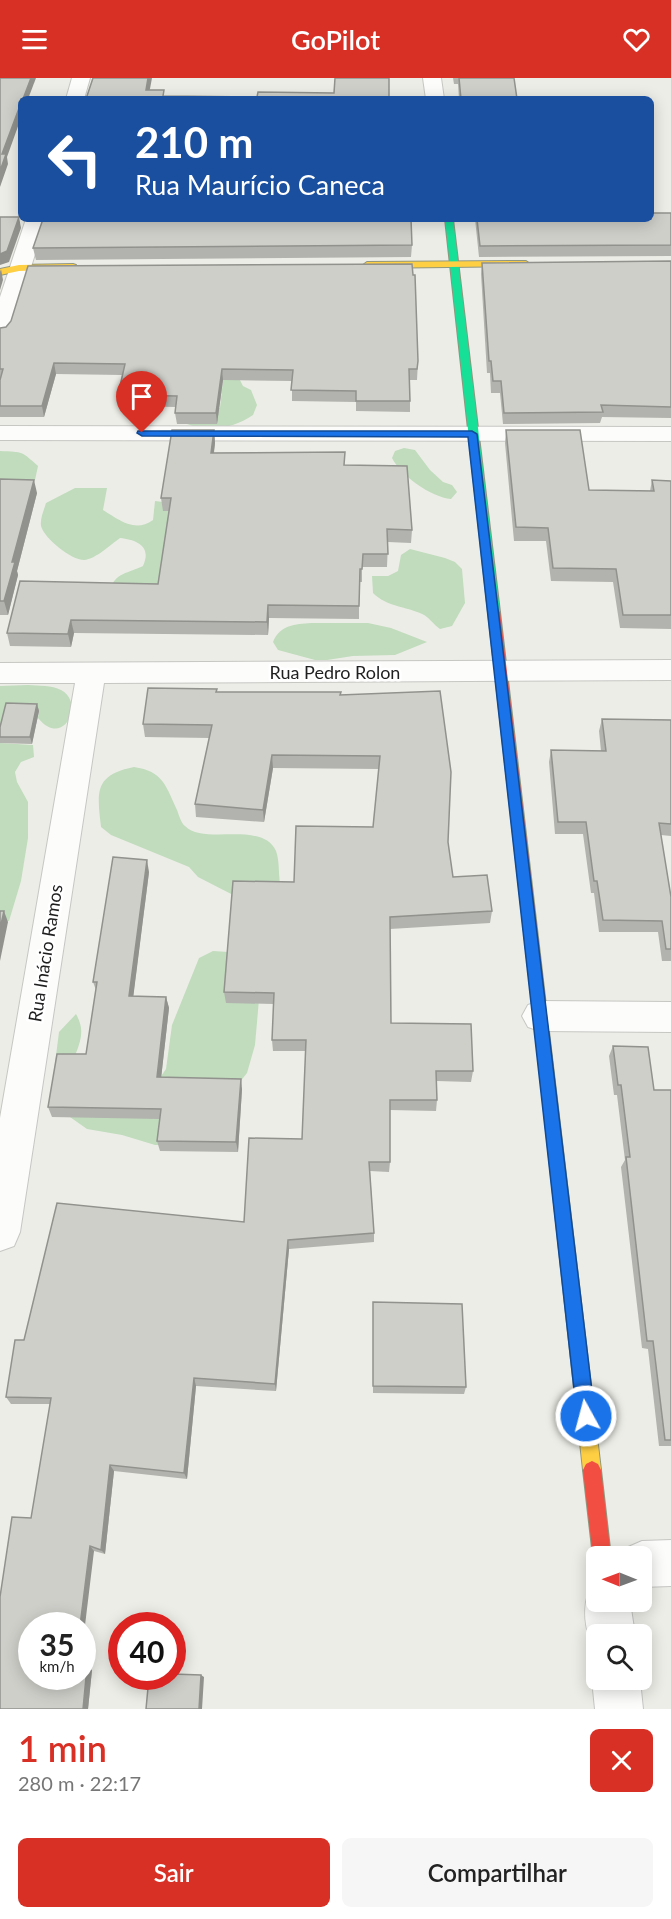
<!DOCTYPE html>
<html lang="pt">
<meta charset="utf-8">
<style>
body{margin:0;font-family:Lato,sans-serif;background:#f6f6f6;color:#222;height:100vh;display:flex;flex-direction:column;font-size:22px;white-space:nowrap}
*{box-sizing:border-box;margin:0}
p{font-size:20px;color:#767676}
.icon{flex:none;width:33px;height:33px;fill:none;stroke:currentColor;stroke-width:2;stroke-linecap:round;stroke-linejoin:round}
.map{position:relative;height:1631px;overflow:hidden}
.drawer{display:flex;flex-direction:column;background:#fff;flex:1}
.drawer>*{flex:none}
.top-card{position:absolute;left:18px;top:18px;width:636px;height:126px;border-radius:9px;box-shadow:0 3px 15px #0003;background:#1a4fa0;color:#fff;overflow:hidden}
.needle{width:39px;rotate:271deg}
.tools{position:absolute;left:586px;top:1468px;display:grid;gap:12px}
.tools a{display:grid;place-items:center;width:66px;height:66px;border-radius:9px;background:#fff;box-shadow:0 3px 15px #0003;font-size:30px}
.speed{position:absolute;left:18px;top:1534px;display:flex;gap:12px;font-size:30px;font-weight:700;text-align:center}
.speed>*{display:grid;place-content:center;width:78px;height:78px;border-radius:50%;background:#fff;box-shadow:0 3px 15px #0003;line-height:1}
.speed small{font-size:15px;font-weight:400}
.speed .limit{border:9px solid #d22;background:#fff;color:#111}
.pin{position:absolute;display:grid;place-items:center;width:51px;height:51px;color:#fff;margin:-62px -26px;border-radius:50% 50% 50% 0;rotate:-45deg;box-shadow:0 0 6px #0007}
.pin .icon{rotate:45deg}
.me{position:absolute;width:66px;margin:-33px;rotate:353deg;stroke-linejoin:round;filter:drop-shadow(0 0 4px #0008)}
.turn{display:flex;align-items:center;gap:21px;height:126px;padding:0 18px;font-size:27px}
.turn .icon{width:78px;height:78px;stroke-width:2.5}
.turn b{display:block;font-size:42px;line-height:51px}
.round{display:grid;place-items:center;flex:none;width:63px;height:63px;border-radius:9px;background:#f6f6f6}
.headline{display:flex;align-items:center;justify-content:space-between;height:102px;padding:0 18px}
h1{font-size:36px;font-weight:600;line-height:45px;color:#d93025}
.action{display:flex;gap:12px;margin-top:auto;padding:12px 18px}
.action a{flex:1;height:69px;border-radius:9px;background:#d93025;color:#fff;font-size:24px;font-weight:600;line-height:69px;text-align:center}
.action a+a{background:#f6f6f6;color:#222}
header{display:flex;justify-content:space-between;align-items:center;height:78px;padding:0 18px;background:#d93025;color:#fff;font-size:27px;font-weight:600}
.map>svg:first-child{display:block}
.forest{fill:#c0dcbd}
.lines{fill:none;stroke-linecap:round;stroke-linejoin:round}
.street-casing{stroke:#c6c6c3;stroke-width:2}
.fast-casing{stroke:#90977f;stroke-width:2}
.slow-casing{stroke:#90977f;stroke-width:2}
.jam-casing{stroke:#90977f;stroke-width:2}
.street{fill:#fcfcfb;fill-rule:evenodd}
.fast{fill:#16e098;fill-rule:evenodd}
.slow{fill:#ffcf43;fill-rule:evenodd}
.jam{fill:#f24e42;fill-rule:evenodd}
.wall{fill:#b2b2ae}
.shaded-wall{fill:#91918d}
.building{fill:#cfcfca;stroke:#91918d;stroke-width:1.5}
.route{fill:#1a73e8;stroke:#114b97;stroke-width:1.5}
.labels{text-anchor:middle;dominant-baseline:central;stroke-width:5;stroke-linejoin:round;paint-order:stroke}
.street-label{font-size:18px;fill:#1f1f1f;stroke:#fff}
</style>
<header><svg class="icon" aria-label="menu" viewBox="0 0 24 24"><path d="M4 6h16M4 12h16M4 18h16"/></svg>GoPilot<svg class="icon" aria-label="heart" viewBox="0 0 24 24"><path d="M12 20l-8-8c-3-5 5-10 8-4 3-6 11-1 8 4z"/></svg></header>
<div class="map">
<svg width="671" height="1631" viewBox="0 0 671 1631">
<rect width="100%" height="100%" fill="#edede7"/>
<g class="forest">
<path d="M223 302H240L243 308 251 312 257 327 253 337C234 350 209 355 187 346L193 331 220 330Z"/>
<path d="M404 370 415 372 430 392 443 404 452 407 457 414 451 421C431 419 401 398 392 380L395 373Z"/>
<path d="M0 373C24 374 21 373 38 388L35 402 24 407 0 411Z"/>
<path d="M75 410H107L103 432C119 442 135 455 153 442L155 423 179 426 159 518 111 511C114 495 129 495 143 488 152 468 137 462 120 460 110 467 96 481 84 482 71 482 44 460 41 448 40 440 44 432 46 425Z"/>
<path d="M410 471 445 480 455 484 462 491 465 525 452 548 440 551C434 547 429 539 422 536 405 528 387 529 373 515L372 498H388L398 493 401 477Z"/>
<path d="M311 545H368L391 550 427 564 395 577 353 578 327 582H315L278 572 273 564C280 547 295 546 311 545Z"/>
<path d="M28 607C39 608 52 607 61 612 86 625 63 671 38 640L39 632 0 665V608Z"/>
<polygon points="0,665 33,667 34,679 21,684 15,694 17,704 28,724 28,760 21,803 9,843 0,843"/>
<path d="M134 689C163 693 166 708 177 732 179 737 181 745 185 748 204 768 262 742 276 773 280 783 278 799 281 810L235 818 198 799 189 789 111 757 101 749C97 714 94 697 134 689Z"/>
<path d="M213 873 229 874 260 910 255 967 247 995 216 1034 172 1067H155L122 1057 87 1051 60 1032 53 1001 59 954 76 936C84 950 82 960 76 975L82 989 157 1004 166 991 172 947 199 880Z"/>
</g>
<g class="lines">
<defs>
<g id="street">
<polygon points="72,0 90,0 84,21 66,21"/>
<polygon points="423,0 441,0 444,21 426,21"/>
<polygon points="26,141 46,141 11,253 8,258 0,260 0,219"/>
<polygon points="0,348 671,349 671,363 0,362"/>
<polygon points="671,582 671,602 104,605 20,1154 14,1168 0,1173 0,1040 75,605 0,605 0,585"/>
<polygon points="540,923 671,924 671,954 540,953 528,949 522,938 528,927"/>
<polygon points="671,1462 671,1508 642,1509 642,1479 622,1479 626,1470 642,1463"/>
<path d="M597 1505V1524H630L635 1557H597V1575L594 1574C585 1551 581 1530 591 1508Z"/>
<polygon points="597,1590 597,1602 640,1602 643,1631 595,1631 592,1602"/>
</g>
<polygon id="fast" points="445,141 453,141 500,534 494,538 488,534"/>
<g id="slow">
<polygon points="526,183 530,186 529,188 367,190 363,187 367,184"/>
<polygon points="73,186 76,187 76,191 19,193 0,197 0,191 19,187"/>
<polygon points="545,972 550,974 552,979 601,1392 598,1398 592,1401 586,1398 583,1392 538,979 540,974"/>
</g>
<g id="jam">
<polygon points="494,530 500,534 552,979 550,984 545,986 540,984 538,979 488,534"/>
<polygon points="592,1383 598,1386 601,1392 611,1479 597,1479 597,1486 593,1479 583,1392 586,1386"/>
</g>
</defs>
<use href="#street" class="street-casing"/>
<use href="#fast" class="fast-casing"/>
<use href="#slow" class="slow-casing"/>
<use href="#jam" class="jam-casing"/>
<use href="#street" class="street"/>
<use href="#fast" class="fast"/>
<use href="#slow" class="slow"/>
<use href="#jam" class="jam"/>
</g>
<g class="wall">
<polygon points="453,0 514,0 517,21 459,21 458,6 454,6"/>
<polygon points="671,135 671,178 479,179 475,141 651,141"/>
<polygon points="412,167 411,179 36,182 33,170"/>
<polygon points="671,183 671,340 602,339 600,345 503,346 500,315 491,315 490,295 487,295 481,196 482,185"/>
<polygon points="0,250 418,283 417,302 410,302 410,334 356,333 356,324 292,323 292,303 223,302 217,346 177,346 175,335 176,329 120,328 118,317 122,297 56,296 44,339 0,339"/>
<polygon points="214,352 215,365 214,375 345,387 412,452 411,465 388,464 387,489 362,489 362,504 359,504 359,541 269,540 268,557 74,555 71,569 10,568 7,555 158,506 169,433 163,433 161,420"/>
<polygon points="506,352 589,412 650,413 652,402 671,403 671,551 620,550 613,504 551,503 546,463 514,463 505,365"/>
<polygon points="0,401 37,415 17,493 18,497 8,537 0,537"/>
<polygon points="217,611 217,614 340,617 448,764 453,799 492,833 490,845 390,851 391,945 473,993 471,1004 437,1003 437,1022 436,1033 390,1032 390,1084 389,1094 370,1093 374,1155 374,1164 289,1171 276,1313 196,1308 187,1401 114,1393 105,1476 94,1473 32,1599 92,1592 88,1631 0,1631 50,1326 11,1326 6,1319 24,1262 244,1144 302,1061 306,973 273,973 272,962 274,926 226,925 224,914 294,804 373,749 379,691 273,690 264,744 196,739 195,726 209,660 145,659 143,646"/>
<polygon points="37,626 39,633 32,666 0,665 0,649"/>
<polygon points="602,641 671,642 671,758 661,757 671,819 671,883 662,883 658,854 599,854 594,815 591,815 583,756 555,756 549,684 551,672 601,673 599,653"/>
<polygon points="149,794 133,919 166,919 169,930 161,1000 242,1011 238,1074 160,1073 157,1063 160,1041 52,1039 48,1029 86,976 96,912 93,904"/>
<polygon points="613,968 654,1012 671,1012 671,1368 659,1368 648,1271 642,1270 621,1089 625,1082 617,1017 614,1017 609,978"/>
<polygon points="373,1224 466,1309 464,1316 373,1315"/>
</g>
<g class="shaded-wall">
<polygon points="31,0 36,0 28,21 23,21"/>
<polygon points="148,0 152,0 148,21 146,12"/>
<polygon points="21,25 21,40 7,79 8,86 0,109 0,93 2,76"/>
<polygon points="19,139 21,150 9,184 0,187 0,176"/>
<polygon points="1,191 3,202 0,212 0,194"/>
<polygon points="54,285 56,296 44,339 42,328"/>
<polygon points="222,291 223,302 217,346 216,335"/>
<polygon points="214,352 215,365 212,388 211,375"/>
<polygon points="34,402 37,415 17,493 18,497 8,537 4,523 12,484"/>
<polygon points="268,527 269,540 268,557 267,544"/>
<polygon points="71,542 74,555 71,569 68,556"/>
<polygon points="37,626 39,633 32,666 30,659"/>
<polygon points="272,677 273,690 264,744 263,732"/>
<polygon points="147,782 149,794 132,929 129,918"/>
<polygon points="4,833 8,844 0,883 0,851"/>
<polygon points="166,919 169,930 160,1010 157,999"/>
<polygon points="241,1001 242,1011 238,1074 236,1064"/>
<polygon points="288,1162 289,1171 276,1313 275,1306"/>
<polygon points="194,1300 196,1308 187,1401 184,1395"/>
<polygon points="110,1387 114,1393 105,1476 101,1472"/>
<polygon points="90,1468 94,1473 82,1572 82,1548 80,1548"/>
<polygon points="87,1589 92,1592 88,1631 83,1631"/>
<polygon points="201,1597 204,1599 202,1631 199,1631"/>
</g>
<g class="building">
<polygon points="0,0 31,0 23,21 21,21 21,25 2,76 6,76 0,93"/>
<polygon points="93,0 148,0 146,12 164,12 163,18 257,19 258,14 334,15 335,0 389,0 389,21 86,21"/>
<polygon points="459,0 514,0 517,21 461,21"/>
<polygon points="651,135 671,135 671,167 480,168 477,141 651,141"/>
<polygon points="0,139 19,139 7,173 0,176"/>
<polygon points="43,141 411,141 412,167 33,170"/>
<polygon points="671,183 671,329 601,327 603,334 504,335 501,303 493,303 491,283 489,283 482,185"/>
<polygon points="412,186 413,197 415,197 418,283 417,291 409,291 410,323 356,323 356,313 291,312 293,292 222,291 216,335 175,335 177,318 118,317 125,286 54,285 42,328 0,328 0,302 3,291 0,291 0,250 6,249 11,243 28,188"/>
<polygon points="172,352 214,352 211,375 345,374 344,387 407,388 412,452 387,451 388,476 363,476 362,491 360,491 359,528 268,527 267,544 71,542 68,556 7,555 20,503 158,506 171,420 161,420"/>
<polygon points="506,352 580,352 589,412 654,413 652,402 671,403 671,537 623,537 616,491 553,490 548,450 516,449"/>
<polygon points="0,401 34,402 12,484 15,484 4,523 0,523"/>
<polygon points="148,610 217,611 216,614 341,614 340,617 440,613 451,694 448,764 453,799 487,797 492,833 390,839 391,945 471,946 473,993 436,993 437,1022 390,1022 390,1084 369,1084 374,1155 288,1162 275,1306 194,1300 184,1395 110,1387 101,1472 90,1468 80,1548 32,1548 32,1599 82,1599 82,1589 87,1589 83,1631 0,1631 0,1519 12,1439 31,1440 51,1320 6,1319 15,1262 24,1262 57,1125 244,1144 249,1060 302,1061 306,962 272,962 274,915 224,914 233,803 294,804 296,748 373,749 380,678 272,677 263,732 195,726 212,647 143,646"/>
<polygon points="6,625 37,626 30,659 0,659 0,649"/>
<polygon points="602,641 671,642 671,746 659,745 671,819 671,871 666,871 662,843 603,842 597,803 594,803 586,744 558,744 551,672 606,673"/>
<polygon points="113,779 147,782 129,918 166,919 157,999 241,1001 236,1064 157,1063 161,1031 48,1029 57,976 86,976 97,904 93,904"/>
<polygon points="0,833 4,833 0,851"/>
<polygon points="613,968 648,969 654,1012 671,1012 671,1362 665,1362 653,1263 647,1263 626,1079 630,1079 621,1007 618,1007"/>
<polygon points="373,1224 462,1226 466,1309 373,1308"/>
<polygon points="172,1596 201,1597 199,1631 146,1631 149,1599 172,1599"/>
</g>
<polygon class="route" points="138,353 472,353 477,356 595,1338 592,1344 586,1347 579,1344 577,1338 468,359 142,358 137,355"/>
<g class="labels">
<g class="street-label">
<text x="335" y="594">Rua Pedro Rolon</text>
<text transform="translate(45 875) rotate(-81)">Rua Inácio Ramos</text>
</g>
</g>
</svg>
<div class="tools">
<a><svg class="needle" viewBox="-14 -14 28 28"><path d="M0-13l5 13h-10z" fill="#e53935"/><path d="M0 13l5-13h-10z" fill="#767676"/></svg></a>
<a><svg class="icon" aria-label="search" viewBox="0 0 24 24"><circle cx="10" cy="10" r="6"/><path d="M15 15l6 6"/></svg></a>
</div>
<div class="speed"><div>35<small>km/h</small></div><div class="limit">40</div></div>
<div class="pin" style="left:142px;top:355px;background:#d93025"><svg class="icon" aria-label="arrive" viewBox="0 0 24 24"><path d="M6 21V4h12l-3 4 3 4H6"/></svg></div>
<svg class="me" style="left:586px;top:1338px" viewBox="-20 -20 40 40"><circle r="17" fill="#1a73e8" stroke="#fff" stroke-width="3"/><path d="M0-11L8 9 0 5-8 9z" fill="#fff"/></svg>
<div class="top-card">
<div class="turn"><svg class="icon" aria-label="left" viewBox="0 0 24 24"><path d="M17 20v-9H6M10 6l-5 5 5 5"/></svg><div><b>210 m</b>Rua Maurício Caneca</div></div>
</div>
</div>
<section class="drawer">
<div class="headline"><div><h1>1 min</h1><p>280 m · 22:17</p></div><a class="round" style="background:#d93025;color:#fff"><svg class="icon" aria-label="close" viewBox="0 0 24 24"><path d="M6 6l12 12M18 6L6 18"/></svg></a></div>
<div class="action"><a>Sair</a><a>Compartilhar</a></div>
</section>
